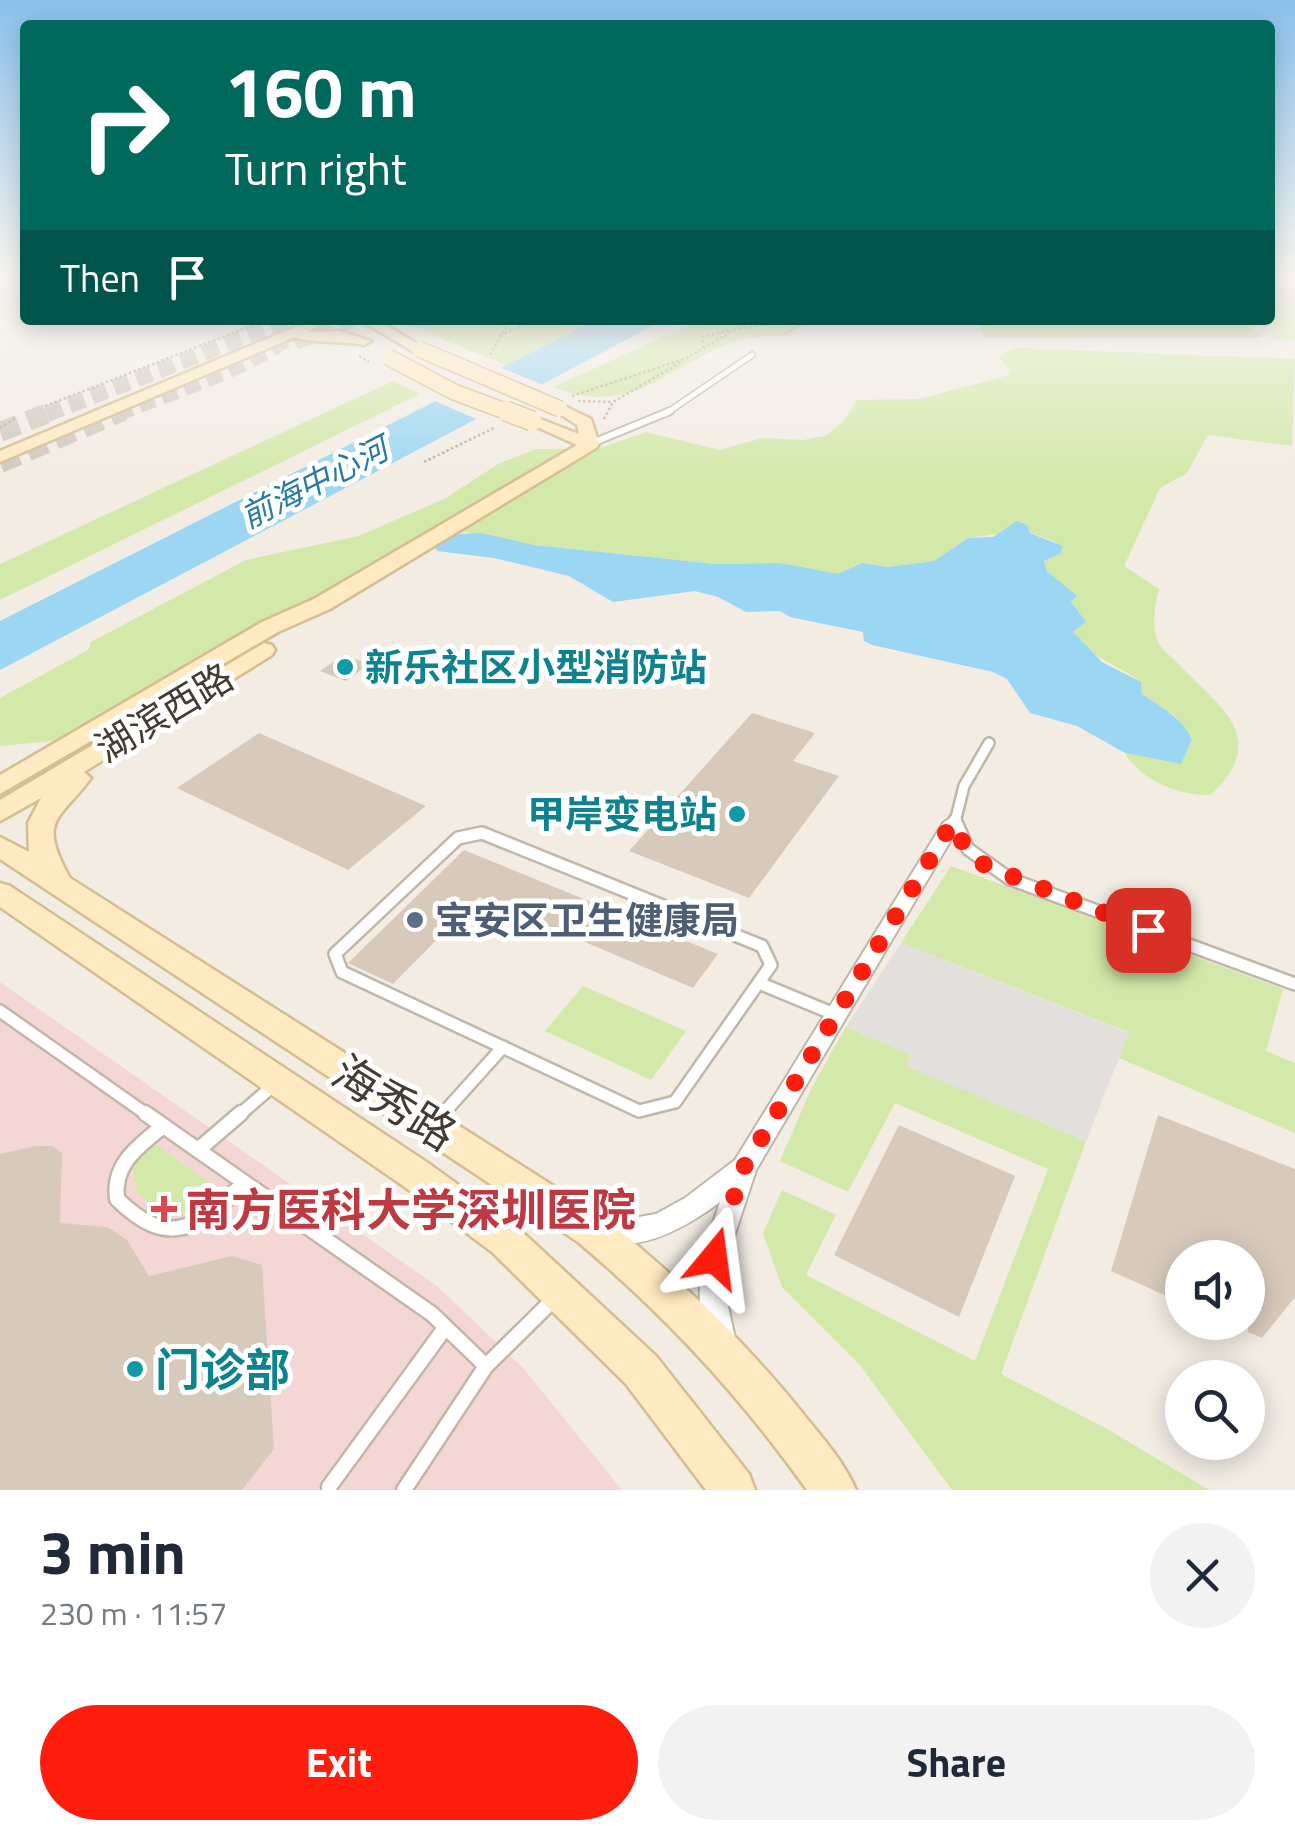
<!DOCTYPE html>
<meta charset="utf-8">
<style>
body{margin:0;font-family:"Titillium Web","Noto Sans SC",sans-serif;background:#f2f2f3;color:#1f2937;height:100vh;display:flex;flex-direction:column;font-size:38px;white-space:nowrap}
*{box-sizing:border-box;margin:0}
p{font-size:32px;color:#747a83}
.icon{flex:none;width:55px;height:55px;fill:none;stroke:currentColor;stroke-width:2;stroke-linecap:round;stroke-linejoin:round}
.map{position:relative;height:1490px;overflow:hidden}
.sheet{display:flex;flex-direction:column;background:#fff;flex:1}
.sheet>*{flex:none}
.guide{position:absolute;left:20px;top:20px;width:1255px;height:305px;border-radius:10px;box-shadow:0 5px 25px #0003;background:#00695c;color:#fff;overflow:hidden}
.fabs{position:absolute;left:1165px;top:1240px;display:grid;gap:20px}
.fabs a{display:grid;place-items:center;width:100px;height:100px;border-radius:50%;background:#fff;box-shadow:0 5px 25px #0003;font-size:50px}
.pin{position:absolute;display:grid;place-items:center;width:85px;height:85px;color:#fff;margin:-42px;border-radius:20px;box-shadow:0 5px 15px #0006}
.me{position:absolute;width:110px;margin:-55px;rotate:16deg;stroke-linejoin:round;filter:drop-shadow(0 0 8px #0008)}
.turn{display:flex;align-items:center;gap:35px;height:210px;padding:0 40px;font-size:45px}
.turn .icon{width:130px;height:130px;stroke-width:2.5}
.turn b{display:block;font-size:70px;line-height:85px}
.then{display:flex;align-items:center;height:95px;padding:0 40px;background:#0003;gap:20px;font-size:38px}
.round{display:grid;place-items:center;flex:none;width:105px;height:105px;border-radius:52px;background:#f2f2f3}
.overview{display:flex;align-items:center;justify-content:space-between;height:170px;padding:0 40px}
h1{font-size:60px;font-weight:700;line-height:75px}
.button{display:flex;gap:20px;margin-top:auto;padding:20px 40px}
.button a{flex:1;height:115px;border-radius:60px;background:#ff1d0e;color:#fff;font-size:40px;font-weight:700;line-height:115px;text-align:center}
.button a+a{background:#f2f2f3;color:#1f2937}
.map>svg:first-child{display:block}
.medical{fill:#f4d7d5}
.green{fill:#d2e9a9}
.parking{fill:#e3dfdc}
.water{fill:#9bd7f3}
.pier{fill:#f2ece3}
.building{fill:#d8cabb}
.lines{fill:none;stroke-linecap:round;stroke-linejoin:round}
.primary-tunnel-far1{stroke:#cfc9c0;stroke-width:16;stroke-dasharray:16 8;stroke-linecap:butt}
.primary-tunnel{stroke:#cfc9c0;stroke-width:20;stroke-dasharray:20 10;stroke-linecap:butt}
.lane-far4-casing{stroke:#c1b6a8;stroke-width:8}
.lane-far3-casing{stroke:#c1b6a8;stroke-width:10}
.lane-far2-casing{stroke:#c1b6a8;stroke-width:14}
.lane-far1-casing{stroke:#c1b6a8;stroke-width:16}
.lane-casing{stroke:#c1b6a8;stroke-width:19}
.street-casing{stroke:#c1b6a8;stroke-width:4}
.secondary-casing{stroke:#d4bd90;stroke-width:5}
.path{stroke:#c1ae96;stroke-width:2.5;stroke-dasharray:2.5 2.5;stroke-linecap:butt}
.lane-far4{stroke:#fff;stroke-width:5}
.lane-far3{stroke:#fff;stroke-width:6}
.lane-far2{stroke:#fff;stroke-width:9}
.lane-far1{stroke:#fff;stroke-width:11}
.lane{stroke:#fff;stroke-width:14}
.street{fill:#fff;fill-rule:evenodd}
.secondary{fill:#ffeac1;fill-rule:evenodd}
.secondary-bridge-far1-casing{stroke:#d4bd90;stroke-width:18;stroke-linecap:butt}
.secondary-bridge-casing{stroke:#d4bd90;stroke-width:22;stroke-linecap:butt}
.secondary-bridge-far1{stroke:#ffeac1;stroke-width:15}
.secondary-bridge{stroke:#ffeac1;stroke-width:19}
.route{stroke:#ff1d0e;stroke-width:18;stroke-dasharray:0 32.4}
.culture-dot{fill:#0f9aa8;stroke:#fff;stroke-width:4}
.service-dot{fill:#5c6f8a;stroke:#fff;stroke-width:4}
.health-dot{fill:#e0444e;stroke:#fff;stroke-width:4}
.labels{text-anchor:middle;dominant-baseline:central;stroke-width:10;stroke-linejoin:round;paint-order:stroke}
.far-water-label{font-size:32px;font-style:italic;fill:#267aa4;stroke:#fff}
.culture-label{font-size:38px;font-weight:bold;fill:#0d838f;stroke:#fff;text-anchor:start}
.street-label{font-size:38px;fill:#443c33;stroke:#fff}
.service-label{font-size:38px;font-weight:bold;fill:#4e5e75;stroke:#fff;text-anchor:start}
.near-street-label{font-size:45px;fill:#443c33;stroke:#fff}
.near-health-label{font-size:45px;font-weight:bold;fill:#be3a42;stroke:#fff;text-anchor:start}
.near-culture-label{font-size:45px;font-weight:bold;fill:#0d838f;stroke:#fff;text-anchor:start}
</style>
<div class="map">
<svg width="1295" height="1490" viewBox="0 0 1295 1490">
<rect width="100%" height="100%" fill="#f2ece3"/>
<polygon class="medical" points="0,982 437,1286 523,1368 622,1490 0,1490"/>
<g class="green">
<polygon points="1270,284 1295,289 1295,341 1271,339 1274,323 1270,320 1270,304 1282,302 1270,296"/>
<polygon points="410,320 596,320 508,366 408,325"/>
<path d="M699 320H813L787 337C693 324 653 429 554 387Z"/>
<polygon points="979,320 1241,320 1263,337 982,337"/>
<path d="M1013 348 1295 359 1292 446 1208 435 1187 473 1160 488 1124 566 1159 589C1155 604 1151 627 1158 642 1162 650 1173 658 1179 665 1222 708 1270 739 1211 795 1180 796 1141 781 1125 753L1181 764 1192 740 1175 716 1142 694 1141 682C1118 664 1088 658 1072 632L1085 621 1071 600 1076 597 1047 571 1044 561 1060 554 1056 542 1029 532 1003 533 968 538 934 561 888 567 862 563 838 574H825L780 563 716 564 534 545 464 532 349 578 72 739 0 746V698L88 650 91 642 246 560 359 536 446 498 498 464 536 449H597L646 432 720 450 762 438 803 440 825 436 844 421 857 400 919 399 1006 376 1010 370 999 357Z"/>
<polygon points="393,381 420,394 0,600 0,564"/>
<polygon points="951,866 1283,989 1266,1051 1295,1063 1295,1133 1119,1058 1128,1032 901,943"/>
<polygon points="583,986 686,1031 651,1080 545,1031"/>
<polygon points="846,1027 912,1055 907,1066 1086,1141 1001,1374 1109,1430 1209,1490 952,1490 859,1364 782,1287 763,1233 782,1190 836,1215 806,1275 975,1361 1048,1169 895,1103 848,1192 780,1161 811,1089"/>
<path d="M157 1145 219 1190C213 1209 182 1221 163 1212 153 1207 144 1198 136 1192L133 1168 144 1152Z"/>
</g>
<polygon class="parking" points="901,943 1129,1033 1086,1141 906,1066 911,1055 846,1027"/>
<g class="water">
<polygon points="596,320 664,320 0,670 0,621"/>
<path d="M1017 521 1027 525 1030 533 1063 546 1060 554 1044 561 1047 571 1077 596 1071 601 1086 622 1073 632 1102 662 1141 682 1142 694C1162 708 1182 717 1192 740L1181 764 1125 753 1077 726 1030 713 1007 679 993 672 872 645 864 641 863 632 790 617 780 611 746 612 718 597 695 591 613 602 569 576 494 558 437 551 434 546 443 535 481 533 534 545 716 564 780 563 838 574 862 563 888 567 934 561 968 538 993 537Z"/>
</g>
<polygon class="pier" points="496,366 546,386 481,421 430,399"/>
<g class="building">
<polygon points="343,655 370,664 346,681 320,671"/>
<polygon points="752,713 815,733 793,761 839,776 749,898 629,851"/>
<polygon points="259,733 426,806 348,870 177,788"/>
<polygon points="464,850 718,954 693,988 479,897 393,984 348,963"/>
<polygon points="1158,1115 1295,1169 1295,1297 1262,1338 1248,1332 1248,1258 1182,1258 1182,1303 1111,1271"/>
<polygon points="899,1125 1015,1176 959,1317 834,1255"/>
<polygon points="36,1146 53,1146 62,1153 60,1223 107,1227 127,1240 149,1276 232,1256 262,1265 274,1449 242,1490 0,1490 0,1154"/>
</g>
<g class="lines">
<g class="primary-tunnel-far1">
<polyline points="295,342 351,320"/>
<polyline points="47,414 289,320"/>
<path d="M117 414C176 389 265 365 310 320"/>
</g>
<g class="primary-tunnel">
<polyline points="0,432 53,411"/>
<polyline points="0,463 123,411"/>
</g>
<defs>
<polyline id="lane-far4" points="665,414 752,355"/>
<polyline id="lane-far3" points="590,444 670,411"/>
<polyline id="lane-far2" points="955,822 964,786 989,743"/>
<g id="lane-far1">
<polyline points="955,820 968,849 1010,879 1295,984"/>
<polygon points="482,833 762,946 771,965 675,1102 639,1111 342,972 335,954 458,838"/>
<polyline points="759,983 834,1014"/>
<polyline points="0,1011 149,1116"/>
<polyline points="238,1116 275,1084"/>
<polyline points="441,1116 503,1047"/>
</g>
<g id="lane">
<polyline points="145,1113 432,1314 486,1366"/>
<polyline points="434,1123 443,1113"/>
<path d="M163 1126C139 1146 112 1164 117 1199 170 1251 198 1227 244 1183"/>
<polyline points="198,1150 241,1113"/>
<polyline points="329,1487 445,1328"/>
<polyline points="404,1490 486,1366 553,1300"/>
</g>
<path id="street" d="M952 817 961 823 756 1170 727 1258V1302L735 1338 731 1348 721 1352 711 1348C689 1296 703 1252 720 1202 684 1229 636 1256 591 1239L587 1231 591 1223 600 1219 622 1220 656 1214 685 1198 735 1160 943 823Z"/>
<g id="secondary">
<path d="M312 320H331L307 332 339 331 371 341 364 345C344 341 306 343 295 337L0 462V451Z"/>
<polygon points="360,320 377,320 426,349 414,352"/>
<polygon points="560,404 591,419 599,444 596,448 330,609 278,632 0,794 0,775 262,622 314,599 577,445 524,421 532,416 579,434 577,425 552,409"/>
<path d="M264 643 272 645 275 650 272 655 84 772 91 778C59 821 37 819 70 878L604 1218C679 1278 748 1344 808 1420 826 1442 845 1464 856 1490H807C741 1397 665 1315 578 1242L0 859V837L29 852 28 823 41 798 0 821V800Z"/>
<polygon points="0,883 10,886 428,1163 518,1228 656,1356 749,1474 755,1490 706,1490 626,1384 492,1252 402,1185 0,907"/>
</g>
</defs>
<use href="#lane-far4" class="lane-far4-casing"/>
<use href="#lane-far3" class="lane-far3-casing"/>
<use href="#lane-far2" class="lane-far2-casing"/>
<use href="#lane-far1" class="lane-far1-casing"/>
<use href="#lane" class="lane-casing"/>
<use href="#street" class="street-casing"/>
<use href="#secondary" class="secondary-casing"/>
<g class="path">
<polyline points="1270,287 1295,292"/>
<polyline points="1270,291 1295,297"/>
<polyline points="740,329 788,320"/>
<polyline points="785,334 807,320"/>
<polyline points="500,336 534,320"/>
<polyline points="703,348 703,337 731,330"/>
<polyline points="490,355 510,320"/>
<polyline points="359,356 369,362"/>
<polyline points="572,396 687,358 751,320"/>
<polyline points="578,401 613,402"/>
<polyline points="45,406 266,320"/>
<polyline points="604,419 613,402 683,361"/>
<polyline points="0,428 16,418"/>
<polyline points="424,462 494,428"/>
</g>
<use href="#lane-far4" class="lane-far4"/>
<use href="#lane-far3" class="lane-far3"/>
<use href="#lane-far2" class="lane-far2"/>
<use href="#lane-far1" class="lane-far1"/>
<use href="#lane" class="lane"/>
<use href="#street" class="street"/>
<use href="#secondary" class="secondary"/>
<defs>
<g id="secondary-bridge-far1">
<polyline points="419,349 560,409"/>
<polyline points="388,357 454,392 513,414"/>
</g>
<polyline id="secondary-bridge" points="506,411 532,421"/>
</defs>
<use href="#secondary-bridge-far1" class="secondary-bridge-far1-casing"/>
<use href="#secondary-bridge" class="secondary-bridge-casing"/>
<use href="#secondary-bridge-far1" class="secondary-bridge-far1"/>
<use href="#secondary-bridge" class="secondary-bridge"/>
</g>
<linearGradient id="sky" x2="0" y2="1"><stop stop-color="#89c2ec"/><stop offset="0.57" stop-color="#f9f6f2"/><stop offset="1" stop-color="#f9f6f2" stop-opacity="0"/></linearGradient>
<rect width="1295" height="481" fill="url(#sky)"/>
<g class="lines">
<polyline class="route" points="714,1258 744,1167 952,823 968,852 986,866 1148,930"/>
</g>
<g class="culture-dot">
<circle cx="345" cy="667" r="10"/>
<circle cx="737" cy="814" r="10"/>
<circle cx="135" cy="1369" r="10"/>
</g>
<circle class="service-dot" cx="415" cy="920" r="10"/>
<path class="health-dot" d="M159 1194h10v10h10v10h-10v10h-10v-10h-10v-10h10z"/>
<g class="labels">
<g class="far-water-label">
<text transform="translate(314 482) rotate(-27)">前海中心河</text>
</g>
<g class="culture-label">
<text x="365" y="667">新乐社区小型消防站</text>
<text x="717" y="814" text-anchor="end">甲岸变电站</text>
</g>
<g class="street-label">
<text transform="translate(164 712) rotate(-31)">湖滨西路</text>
</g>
<g class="service-label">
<text x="435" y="920">宝安区卫生健康局</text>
</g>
<g class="near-street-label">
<text transform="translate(395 1102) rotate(32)">海秀路</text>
</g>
<g class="near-health-label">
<text x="186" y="1209">南方医科大学深圳医院</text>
</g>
<g class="near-culture-label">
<text x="155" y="1369">门诊部</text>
</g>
</g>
</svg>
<div class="fabs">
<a><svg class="icon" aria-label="sound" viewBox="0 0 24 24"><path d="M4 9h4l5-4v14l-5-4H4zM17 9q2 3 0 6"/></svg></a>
<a><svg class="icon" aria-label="search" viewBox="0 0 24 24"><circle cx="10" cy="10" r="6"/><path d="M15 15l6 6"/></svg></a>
</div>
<div class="pin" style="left:1148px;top:930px;background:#d93025"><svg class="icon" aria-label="arrive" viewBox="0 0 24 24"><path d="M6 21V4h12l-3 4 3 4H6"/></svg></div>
<svg class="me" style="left:714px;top:1258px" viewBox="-20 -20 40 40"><path d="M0-17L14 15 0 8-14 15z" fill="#ff1d0e" stroke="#fff" stroke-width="4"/></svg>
<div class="guide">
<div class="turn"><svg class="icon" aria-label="right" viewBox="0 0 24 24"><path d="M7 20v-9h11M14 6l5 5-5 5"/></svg><div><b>160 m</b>Turn right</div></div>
<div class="then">Then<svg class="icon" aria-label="arrive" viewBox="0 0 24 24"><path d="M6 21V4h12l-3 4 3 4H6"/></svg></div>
</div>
</div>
<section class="sheet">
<div class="overview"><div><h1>3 min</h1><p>230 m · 11:57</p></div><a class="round"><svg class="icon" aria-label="close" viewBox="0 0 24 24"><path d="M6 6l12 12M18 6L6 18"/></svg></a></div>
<div class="button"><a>Exit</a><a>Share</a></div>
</section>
